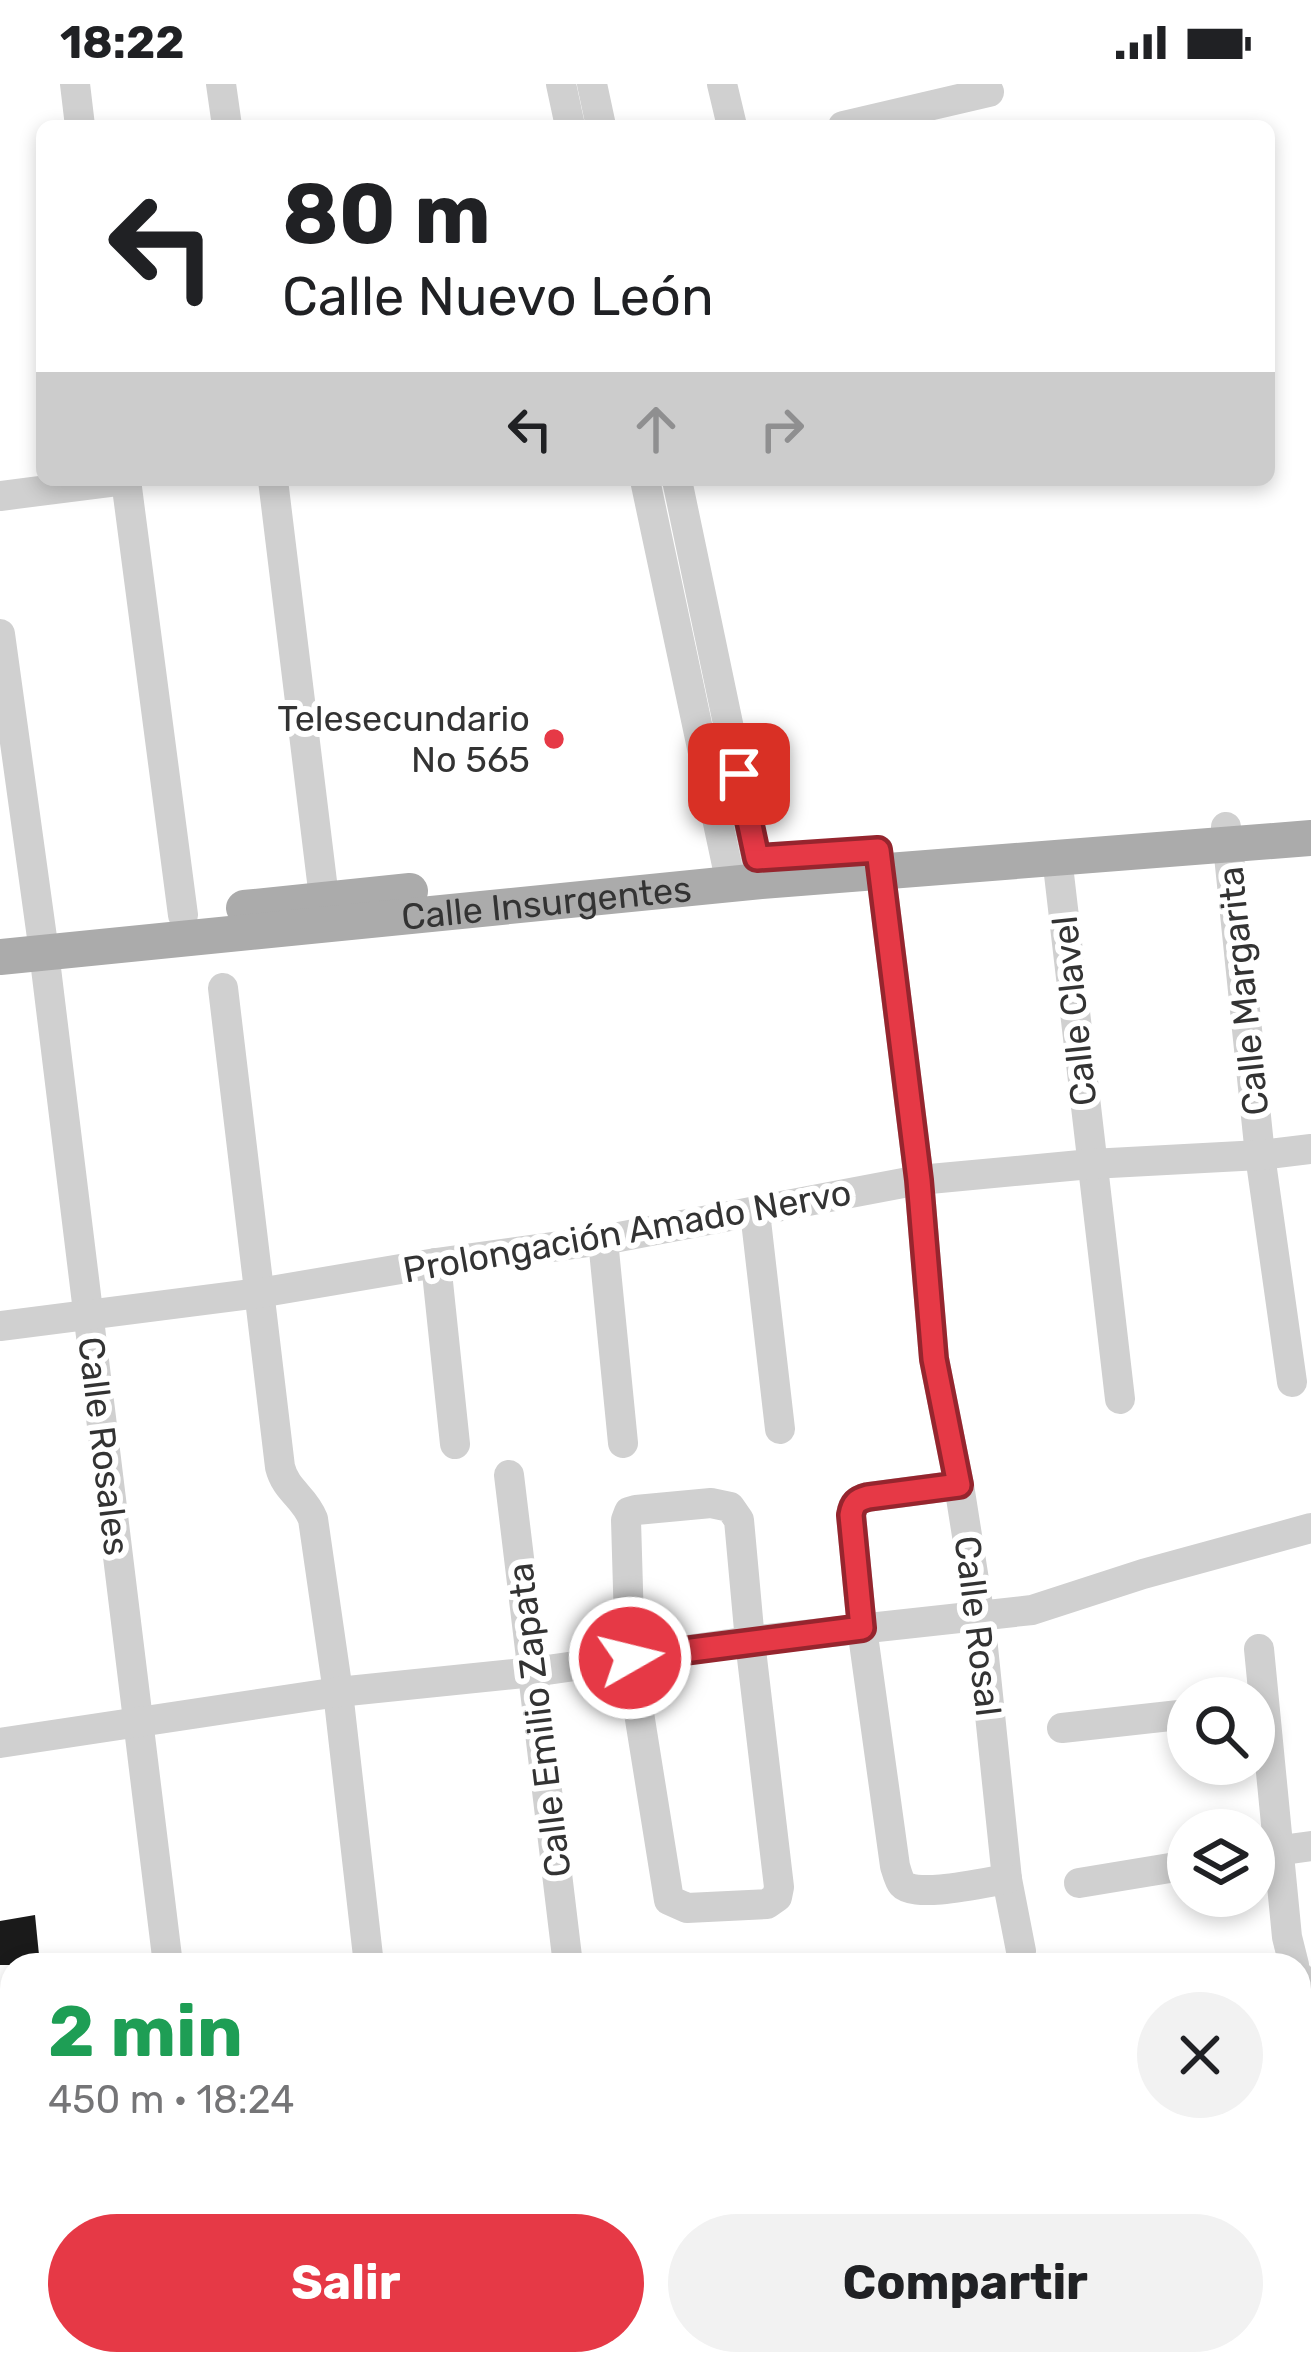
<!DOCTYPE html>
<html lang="es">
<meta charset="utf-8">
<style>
body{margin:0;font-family:Rubik,sans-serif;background:#f2f2f2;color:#202124;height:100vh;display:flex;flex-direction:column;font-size:45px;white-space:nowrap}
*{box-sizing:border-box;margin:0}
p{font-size:39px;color:#757577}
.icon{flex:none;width:66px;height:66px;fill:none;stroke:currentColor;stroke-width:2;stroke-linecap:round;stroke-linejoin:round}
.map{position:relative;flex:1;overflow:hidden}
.panel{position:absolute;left:0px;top:1869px;width:1311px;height:423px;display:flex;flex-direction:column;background:#fff;border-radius:36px 36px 0 0;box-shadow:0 6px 18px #0003}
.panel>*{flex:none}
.guide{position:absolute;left:36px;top:36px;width:1239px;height:366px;border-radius:18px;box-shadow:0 6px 18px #0003;background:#fff;color:#202124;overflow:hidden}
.controls{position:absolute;left:1167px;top:1593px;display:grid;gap:24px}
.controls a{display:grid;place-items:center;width:108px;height:108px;border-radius:50%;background:#fff;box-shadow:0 6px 18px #0003;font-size:60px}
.pin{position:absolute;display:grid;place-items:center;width:102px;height:102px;color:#fff;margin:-51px;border-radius:24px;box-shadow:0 6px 18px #0006}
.me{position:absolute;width:132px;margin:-66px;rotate:82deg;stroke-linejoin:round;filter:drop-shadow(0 0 9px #0008)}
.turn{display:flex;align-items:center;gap:42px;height:252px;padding:0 48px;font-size:54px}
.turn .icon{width:156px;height:156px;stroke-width:2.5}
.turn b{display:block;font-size:84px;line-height:102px}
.lanes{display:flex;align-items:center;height:114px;padding:0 48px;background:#0003;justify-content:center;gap:60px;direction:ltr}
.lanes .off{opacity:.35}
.round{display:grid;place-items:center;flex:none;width:126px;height:126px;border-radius:63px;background:#f2f2f2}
.summary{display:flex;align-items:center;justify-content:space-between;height:204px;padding:0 48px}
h1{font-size:72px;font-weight:700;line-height:90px;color:#1e9e55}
.button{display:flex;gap:24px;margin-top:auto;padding:24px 48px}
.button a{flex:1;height:138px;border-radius:72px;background:#e63946;color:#fff;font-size:48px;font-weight:700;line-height:138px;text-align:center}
.button a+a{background:#f2f2f2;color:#202124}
.status{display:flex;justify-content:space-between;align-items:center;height:84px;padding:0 60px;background:#fff;direction:ltr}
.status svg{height:33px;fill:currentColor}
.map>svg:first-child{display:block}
.building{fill:#1a1a1a}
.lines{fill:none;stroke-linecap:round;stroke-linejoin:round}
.minor{stroke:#d0d0d0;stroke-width:30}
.major{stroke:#ababab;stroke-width:36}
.route-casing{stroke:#96252e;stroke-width:30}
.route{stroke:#e63946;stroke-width:21}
.poi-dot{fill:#e63946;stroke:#fff;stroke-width:4.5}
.labels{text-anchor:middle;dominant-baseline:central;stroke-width:12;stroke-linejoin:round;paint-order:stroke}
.poi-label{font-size:36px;fill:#333;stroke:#fff;text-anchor:end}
.street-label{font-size:36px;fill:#333;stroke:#fff}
</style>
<div class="status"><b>18:22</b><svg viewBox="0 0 49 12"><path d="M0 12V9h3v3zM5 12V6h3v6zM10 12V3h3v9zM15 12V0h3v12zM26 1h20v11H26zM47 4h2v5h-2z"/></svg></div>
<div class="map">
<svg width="1311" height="2291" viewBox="0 0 1311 2291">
<rect width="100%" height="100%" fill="#fff"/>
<polygon class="building" points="35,1831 40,1881 0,1881 0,1837"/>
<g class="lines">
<g class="minor">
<polyline points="75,0 80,42"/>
<polyline points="221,0 227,42"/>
<polyline points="561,0 570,42"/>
<polyline points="592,0 601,42"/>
<polyline points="722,0 732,42"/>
<polyline points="843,42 989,8"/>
<polyline points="126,396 183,831"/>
<polyline points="273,396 324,814"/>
<polyline points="645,396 731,800"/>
<polyline points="677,396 761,797"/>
<polyline points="0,412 125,396"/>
<polyline points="0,550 44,868 168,1881"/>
<polyline points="1226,743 1260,1071 1292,1298"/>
<polyline points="878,766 919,1096 934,1275 959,1401 980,1534 1007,1795 1021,1867"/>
<polyline points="1057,773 1120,1315"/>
<path d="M223 904 280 1383C286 1407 304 1412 313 1435L338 1608 369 1881"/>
<polyline points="755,1128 780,1345"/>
<polyline points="603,1156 623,1359"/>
<polyline points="436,1179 455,1360"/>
<polyline points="0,1242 259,1209 436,1179 603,1156 919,1096 1091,1080 1260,1071 1311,1065"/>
<polyline points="509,1391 568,1881"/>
<path d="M959 1401 868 1413C857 1416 853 1419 851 1431L862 1544 895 1782C896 1785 899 1797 902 1800 915 1815 987 1798 1007 1795"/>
<polygon points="711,1419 730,1423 739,1436 750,1557 779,1803 777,1813 767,1820 687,1824 669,1816 630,1573 626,1436 629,1428 636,1426"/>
<polyline points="1259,1565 1287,1853 1294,1881"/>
<polyline points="1062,1644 1188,1630"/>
<polyline points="0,1659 338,1608 533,1588 750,1557 1032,1526 1143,1490 1311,1444"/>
<polyline points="1254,1770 1311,1762"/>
<polyline points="1079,1799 1188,1781"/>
<polyline points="1299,1892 1311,1918"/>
<polyline points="1299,2035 1311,2034"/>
<polyline points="0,2074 12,2073"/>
<polyline points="1299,2171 1311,2170"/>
<polyline points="219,2280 220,2291"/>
<polyline points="420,2280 422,2291"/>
<polyline points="619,2280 621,2291"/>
<polyline points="1175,2280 1176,2291"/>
</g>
<g class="major">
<polyline points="244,824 410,807"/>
<path id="s1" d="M0 873 761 797 1311 754"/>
</g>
</g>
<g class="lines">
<defs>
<path id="route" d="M630 1574 862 1544 851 1431C853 1419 857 1416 868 1413L959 1401 934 1275 919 1096 878 766 757 774 739 690"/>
</defs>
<use href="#route" class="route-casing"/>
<use href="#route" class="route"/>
</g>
<circle class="poi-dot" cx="554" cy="655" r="12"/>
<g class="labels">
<g class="poi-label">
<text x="530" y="634">Telesecundario<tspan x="530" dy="41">No 565</tspan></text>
</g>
<g class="street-label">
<text stroke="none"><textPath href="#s1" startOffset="549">Calle Insurgentes</textPath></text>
<text transform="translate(1243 907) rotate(-96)">Calle Margarita</text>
<text transform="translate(1074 927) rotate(-96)">Calle Clavel</text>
<text transform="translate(627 1147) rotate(-10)">Prolongación Amado Nervo</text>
<text transform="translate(104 1362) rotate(83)">Calle Rosales</text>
<text transform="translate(978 1542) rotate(83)">Calle Rosal</text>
<text transform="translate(539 1636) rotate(-97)">Calle Emilio Zapata</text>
</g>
</g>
</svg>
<div class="controls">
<a><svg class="icon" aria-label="search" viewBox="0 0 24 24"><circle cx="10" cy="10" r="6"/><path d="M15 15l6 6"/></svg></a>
<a><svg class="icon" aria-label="layers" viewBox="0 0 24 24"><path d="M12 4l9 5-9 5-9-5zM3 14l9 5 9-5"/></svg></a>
</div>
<div class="pin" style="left:739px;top:690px;background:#d93025"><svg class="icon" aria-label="arrive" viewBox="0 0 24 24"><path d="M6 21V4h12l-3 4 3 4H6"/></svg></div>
<svg class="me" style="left:630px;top:1574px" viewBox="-20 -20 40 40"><circle r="17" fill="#e63946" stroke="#fff" stroke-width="3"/><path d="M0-11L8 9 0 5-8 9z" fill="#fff"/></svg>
<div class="guide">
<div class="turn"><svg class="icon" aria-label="left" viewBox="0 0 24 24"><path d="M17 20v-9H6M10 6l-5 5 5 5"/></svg><div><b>80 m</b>Calle Nuevo León</div></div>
<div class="lanes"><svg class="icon" aria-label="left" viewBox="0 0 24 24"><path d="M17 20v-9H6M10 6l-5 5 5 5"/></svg><svg class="icon off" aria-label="ahead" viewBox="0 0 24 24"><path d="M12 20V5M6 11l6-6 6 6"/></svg><svg class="icon off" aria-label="right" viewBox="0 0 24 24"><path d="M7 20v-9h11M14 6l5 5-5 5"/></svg></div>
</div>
<section class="panel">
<div class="summary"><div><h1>2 min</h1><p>450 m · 18:24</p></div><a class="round"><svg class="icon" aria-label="close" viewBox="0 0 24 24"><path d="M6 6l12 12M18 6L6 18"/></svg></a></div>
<div class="button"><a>Salir</a><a>Compartir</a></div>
</section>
</div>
